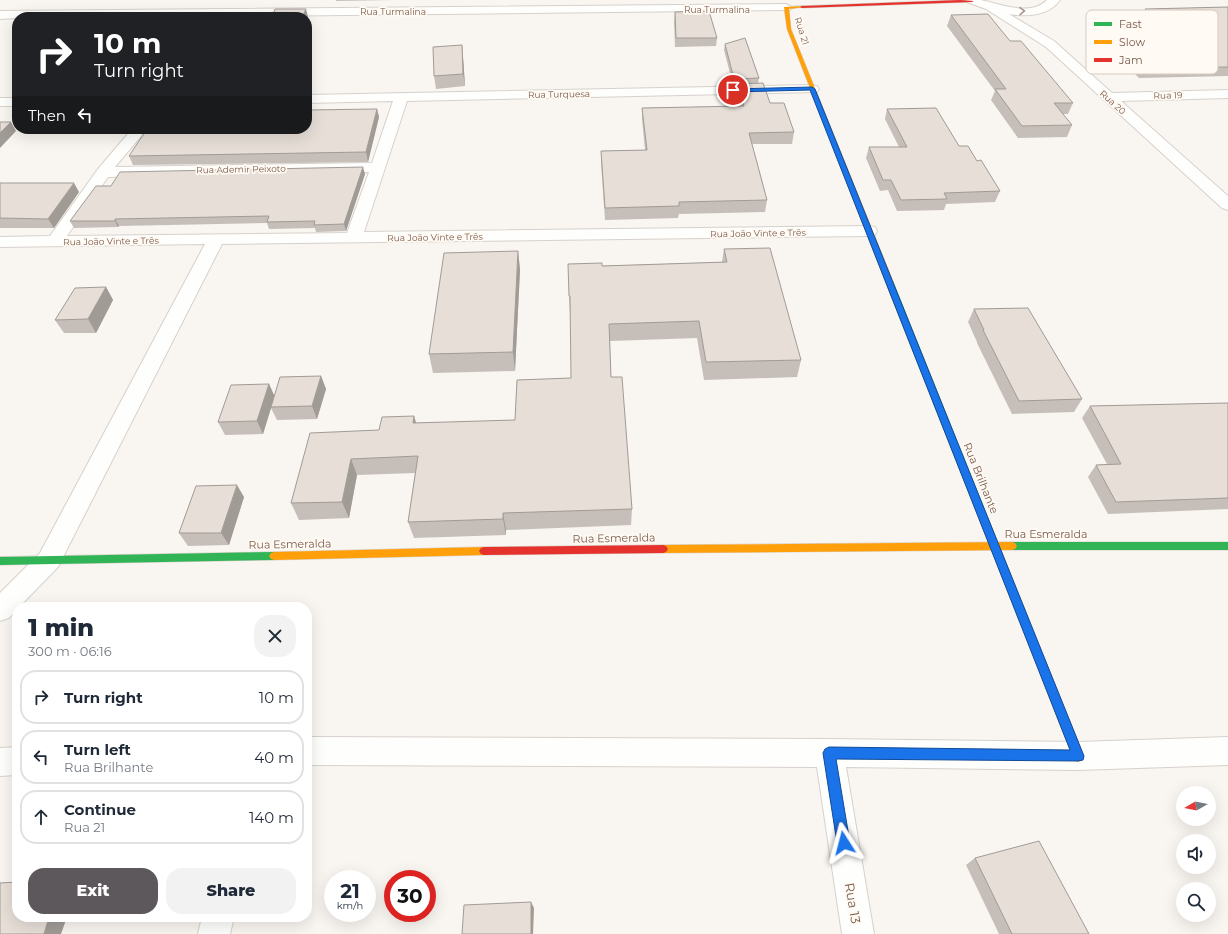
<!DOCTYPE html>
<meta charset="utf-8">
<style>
body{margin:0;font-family:Montserrat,sans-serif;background:#f2f2f3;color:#1f2937;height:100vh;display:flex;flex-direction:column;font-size:15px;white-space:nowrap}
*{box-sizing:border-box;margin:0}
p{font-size:13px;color:#747a83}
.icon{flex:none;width:22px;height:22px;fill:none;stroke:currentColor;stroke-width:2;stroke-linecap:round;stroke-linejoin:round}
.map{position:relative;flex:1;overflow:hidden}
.side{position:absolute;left:12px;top:602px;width:300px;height:320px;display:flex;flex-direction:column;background:#fff;border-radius:16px;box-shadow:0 4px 16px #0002}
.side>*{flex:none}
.guide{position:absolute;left:12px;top:12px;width:300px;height:122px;border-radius:16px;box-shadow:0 4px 16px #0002;background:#202124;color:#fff;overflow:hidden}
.needle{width:26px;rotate:261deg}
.tools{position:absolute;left:1176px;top:786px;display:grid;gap:8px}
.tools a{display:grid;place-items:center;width:40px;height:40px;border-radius:50%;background:#fff;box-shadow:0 4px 16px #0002;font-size:20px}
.speed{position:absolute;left:324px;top:870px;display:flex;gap:8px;font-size:20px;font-weight:700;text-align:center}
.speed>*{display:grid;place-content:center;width:52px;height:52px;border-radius:50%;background:#fff;box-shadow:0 4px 16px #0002;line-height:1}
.speed small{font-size:10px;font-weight:400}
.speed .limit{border:6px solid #d22;background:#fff;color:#111}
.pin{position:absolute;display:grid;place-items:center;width:34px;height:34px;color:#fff;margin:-17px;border:2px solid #fff;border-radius:50%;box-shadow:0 1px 4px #0007}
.me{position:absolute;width:44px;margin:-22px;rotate:351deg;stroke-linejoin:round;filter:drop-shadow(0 0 3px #0008)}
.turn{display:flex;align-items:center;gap:14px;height:84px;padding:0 16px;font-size:18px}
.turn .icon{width:52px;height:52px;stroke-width:2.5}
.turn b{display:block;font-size:28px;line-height:34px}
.then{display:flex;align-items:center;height:38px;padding:0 16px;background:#0003;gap:8px;font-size:15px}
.round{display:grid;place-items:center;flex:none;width:42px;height:42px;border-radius:16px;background:#f2f2f3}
.headline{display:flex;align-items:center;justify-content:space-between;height:68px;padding:0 16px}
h1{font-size:24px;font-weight:800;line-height:30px}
.button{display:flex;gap:8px;margin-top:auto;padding:8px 16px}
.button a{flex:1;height:46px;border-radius:16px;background:#5c585b;color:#fff;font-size:16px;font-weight:800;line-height:46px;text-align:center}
.button a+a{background:#f2f2f3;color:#1f2937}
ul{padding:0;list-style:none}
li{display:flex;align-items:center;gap:12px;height:54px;margin:0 8px 6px;padding:0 8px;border:2px solid #e0e1e3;border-radius:16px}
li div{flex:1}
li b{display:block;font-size:15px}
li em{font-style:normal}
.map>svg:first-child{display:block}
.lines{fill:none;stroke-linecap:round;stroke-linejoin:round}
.street-casing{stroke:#d7d1cb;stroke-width:2}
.fast-casing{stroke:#d9d2cb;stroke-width:1}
.slow-casing{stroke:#d9d2cb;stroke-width:1}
.jam-casing{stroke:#d9d2cb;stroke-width:1}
.street{fill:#fefefd;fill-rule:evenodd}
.fast{fill:#30b455;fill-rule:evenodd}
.slow{fill:#ff9f0a;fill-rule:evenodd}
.jam{fill:#e5322d;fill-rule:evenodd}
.wall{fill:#c6bfb9}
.shaded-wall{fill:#a19b96}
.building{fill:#e6ded7;stroke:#a19b96}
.oneway{stroke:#a8958b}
.route{fill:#1a73e8;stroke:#114b97}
.labels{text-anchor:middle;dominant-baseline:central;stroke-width:3.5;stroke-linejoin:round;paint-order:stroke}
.far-street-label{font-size:9px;fill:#7a5c4d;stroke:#fffaf3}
.street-label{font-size:11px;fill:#7a5c4d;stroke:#fffaf3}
.near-street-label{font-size:13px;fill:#7a5c4d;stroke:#fffaf3}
.key{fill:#fffaf3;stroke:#d7cbc1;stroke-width:1}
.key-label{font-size:11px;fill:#7a5c4d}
</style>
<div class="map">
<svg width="1228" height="934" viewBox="0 0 1228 934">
<rect width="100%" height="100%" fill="#f9f5f0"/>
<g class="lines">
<defs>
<g id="street">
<path d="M965 0C970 0 976 0 981 0 1001 4 1030 17 1047 0H1060C1049 16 1027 17 1009 14L1054 41 1112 93 1228 90V98L1121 101 1228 196V210L1222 208 1046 47 986 9 967 2Z"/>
<polygon points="786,4 790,6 792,8 790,10 175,17 17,17 17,18 0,19 0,11"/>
<path d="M812 85 817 86 819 89 817 92 407 101 364 232 869 226 875 227 877 231 875 235 869 236 222 244 58 567 19 607H17V609L9 618 0 621V593L40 553 205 244 0 247V237L50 236 98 169 132 129H147L115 167 372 163 393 101 307 103V95ZM369 172 347 233 67 236 108 177Z"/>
<rect x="0" y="98" width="17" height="8"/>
<polygon points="307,737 829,739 1078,742 1228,737 1228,765 1078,770 846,767 874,934 842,934 817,767 307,765"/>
<polygon points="17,747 17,775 0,776 0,748"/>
<polygon points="202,917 234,917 230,934 198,934"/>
</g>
<g id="fast">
<polygon points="886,279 889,279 893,281 1041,650 1040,653 1036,655 1032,653 1031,650 885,281"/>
<polygon points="1012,542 1228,542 1228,550 1012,550 1009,549 1007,546 1009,543"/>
<polygon points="274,552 277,553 279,556 277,559 274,560 0,565 0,557"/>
</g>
<g id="slow">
<polygon points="804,6 804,7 789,9 791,29 893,281 892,283 889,283 885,281 787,29 784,7"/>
<polygon points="1012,542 1015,543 1017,546 1015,549 1012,550 663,553 660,552 658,549 660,546 663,545"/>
<polygon points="484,547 487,548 489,551 487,554 484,555 274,560 271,559 269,556 271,553 274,552"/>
<polygon points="1036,645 1040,647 1041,650 1084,756 1082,760 1078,762 1074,760 1031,650 1032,647"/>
</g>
<g id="jam">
<polygon points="960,0 974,1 972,2 802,8 800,7 802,6"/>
<polygon points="663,545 666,546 668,549 666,552 663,553 484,555 481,554 479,551 481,548 484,547"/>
</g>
</defs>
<use href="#street" class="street-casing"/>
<use href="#fast" class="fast-casing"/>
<use href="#slow" class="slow-casing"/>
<use href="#jam" class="jam-casing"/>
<use href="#street" class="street"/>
<use href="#fast" class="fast"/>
<use href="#slow" class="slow"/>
<use href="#jam" class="jam"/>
</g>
<g class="wall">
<polygon points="336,0 394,0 336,1"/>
<polygon points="1228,7 1228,76 1139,78 1109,48 1113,39 1163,38 1140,18 1145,9"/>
<polygon points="675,12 717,38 716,46 675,47 674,21"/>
<polygon points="951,15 1010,41 1073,103 1068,114 1063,114 1072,125 1067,137 1018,138 991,100 995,91 947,26"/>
<polygon points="725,44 759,78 758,83 770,103 794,132 792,144 752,144 767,200 765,212 679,214 678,218 605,220 601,163 601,151 645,150 642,119 642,108 739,106 736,95 737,85 733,85 724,50"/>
<polygon points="462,45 463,57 465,86 436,89 434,76"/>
<polygon points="377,109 379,117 368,162 133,165 129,156"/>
<polygon points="887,109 959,146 977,161 1000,191 995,202 946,204 944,210 897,211 888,190 880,191 866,158 869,147 899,147 885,119"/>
<polygon points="365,174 346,231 316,232 315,228 269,229 267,223 119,226 118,227 74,228 70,221 111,186"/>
<polygon points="0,183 79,192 54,228 0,228"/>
<polygon points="724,249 801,360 797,377 704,380 697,338 610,341 611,377 632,509 631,525 506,530 506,535 414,538 408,522 415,473 357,475 349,518 299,520 291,503 379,430 414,416 416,423 515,420 571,378 571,313 570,313 569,296 602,266 722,262"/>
<polygon points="518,251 520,270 515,371 433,373 429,354"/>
<polygon points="106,287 113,300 96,333 64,333 55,320"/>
<polygon points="974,309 1082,399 1074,412 1012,414 977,343 977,342 968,322"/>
<polygon points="321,376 326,389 317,419 277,420 271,408 263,434 225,435 218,422 269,384 274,396"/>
<polygon points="1228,403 1228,509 1108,514 1088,477 1096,465 1107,464 1082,418 1090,406"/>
<polygon points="244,497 229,545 188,546 179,533"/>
<polygon points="975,858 1089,934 999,934 966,865"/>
</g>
<g class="shaded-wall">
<polygon points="306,9 308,17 307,19 307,17 302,17"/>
<polygon points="462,45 463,57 465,86 463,74"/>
<polygon points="377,109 379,117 368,162 366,152"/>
<polygon points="11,122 16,131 0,148 0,133"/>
<polygon points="363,167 365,174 346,231 344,224"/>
<polygon points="74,183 79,192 54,228 48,219"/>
<polygon points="115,219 119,226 118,227 115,221"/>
<polygon points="518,251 520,270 515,371 513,352"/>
<polygon points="106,287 113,300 96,333 88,319"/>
<polygon points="321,376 326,389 317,419 312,406"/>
<polygon points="269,384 275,397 271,407 271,408 263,434 257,421"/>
<polygon points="414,416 419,433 413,423"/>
<polygon points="351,459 357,475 349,518 342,502"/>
<polygon points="237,485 244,497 229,545 221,533"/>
<polygon points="503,513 506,530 506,535 503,519"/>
<polygon points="531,902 534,908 533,934 531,934"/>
<polygon points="49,917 67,917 61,934 44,934"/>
</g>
<g class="building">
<polygon points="1228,7 1228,67 1144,68 1113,39 1178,37 1145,9"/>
<polygon points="275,9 306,9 302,17 192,17 193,16 273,14"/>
<polygon points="709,11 717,38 676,38 675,12"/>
<polygon points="988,14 1010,41 1021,41 1073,103 1054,103 1072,125 1022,126 995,89 1006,89 951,15"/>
<polygon points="745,38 759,78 734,79 725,44"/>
<polygon points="462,45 463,74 434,76 433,47"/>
<polygon points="763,83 770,103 784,103 794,132 749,133 767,200 679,202 679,206 605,208 601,151 647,150 642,108 744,106 738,84"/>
<polygon points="936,108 959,146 968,146 977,161 981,160 1000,191 944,193 947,199 901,200 891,180 883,180 869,147 907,147 887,109"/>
<polygon points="377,109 366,152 129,156 147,129 307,129 307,110"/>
<polygon points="0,122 11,122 0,133"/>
<polygon points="363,167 344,224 314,225 315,221 267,222 269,216 115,219 115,221 70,221 96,186 111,186 120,172"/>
<polygon points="0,183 74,183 48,219 0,218"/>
<polygon points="770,248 801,360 706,362 699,321 609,324 611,377 622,377 632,509 503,513 503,519 408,522 418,456 351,459 342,502 291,503 310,433 379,430 382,417 414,416 413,423 515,420 517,380 571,378 570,296 569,296 568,264 602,263 602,266 727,262 724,249"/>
<polygon points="518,251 513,352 429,354 444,253"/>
<polygon points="106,287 88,319 55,320 75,288"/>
<polygon points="1028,308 1082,399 1019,401 983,330 984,330 974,309"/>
<polygon points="321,376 312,406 271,407 280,377"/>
<polygon points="269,384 257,421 218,422 231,385"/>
<polygon points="1228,403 1228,498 1116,502 1096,465 1121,464 1090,406"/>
<polygon points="237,485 221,533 179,533 196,486"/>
<polygon points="1039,841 1089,934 1012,934 975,858"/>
<polygon points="17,882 17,917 49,917 44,934 0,934 0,883"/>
<polygon points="531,902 531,934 462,934 464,905"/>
</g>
<defs><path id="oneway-chevron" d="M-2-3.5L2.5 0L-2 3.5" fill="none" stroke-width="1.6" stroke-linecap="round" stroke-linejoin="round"/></defs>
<use class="oneway" href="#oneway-chevron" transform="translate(1022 11) rotate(-1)"/>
<polygon class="route" points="812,87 815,89 1084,756 1083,760 1078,761 836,759 850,843 848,848 844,850 839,848 837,843 823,753 825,749 829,747 1070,750 810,90 733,92 730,90 733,89"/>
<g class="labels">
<g class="far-street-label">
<text x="717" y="9">Rua Turmalina</text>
<text x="393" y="11">Rua Turmalina</text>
<text transform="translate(802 31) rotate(73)">Rua 21</text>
<text transform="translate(559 94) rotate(-1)">Rua Turquesa</text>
<text transform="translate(1168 95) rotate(-1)">Rua 19</text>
<text transform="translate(1113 102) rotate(42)">Rua 20</text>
<text transform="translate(241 169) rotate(-1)">Rua Ademir Peixoto</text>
<text transform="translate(758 233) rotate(-1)">Rua João Vinte e Três</text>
<text transform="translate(435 237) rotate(-1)">Rua João Vinte e Três</text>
<text transform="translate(111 241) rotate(-1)">Rua João Vinte e Três</text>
</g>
<g class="street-label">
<text transform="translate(981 478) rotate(68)">Rua Brilhante</text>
<text x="1046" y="534">Rua Esmeralda</text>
<text transform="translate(614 538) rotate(-1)">Rua Esmeralda</text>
<text transform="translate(290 544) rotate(-1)">Rua Esmeralda</text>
</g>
<g class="near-street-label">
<text transform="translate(853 903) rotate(81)">Rua 13</text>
</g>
</g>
<rect x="1086" y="10" width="132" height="64" rx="6" class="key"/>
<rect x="1094" y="22" width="18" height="4" fill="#30b455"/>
<rect x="1094" y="40" width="18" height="4" fill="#ff9f0a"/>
<rect x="1094" y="58" width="18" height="4" fill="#e5322d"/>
<g class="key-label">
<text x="1119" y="28">Fast</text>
<text x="1119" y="46">Slow</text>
<text x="1119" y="64">Jam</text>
</g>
</svg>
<div class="tools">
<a><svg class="needle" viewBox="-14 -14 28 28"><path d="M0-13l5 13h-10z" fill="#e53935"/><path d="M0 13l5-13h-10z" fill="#747a83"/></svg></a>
<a><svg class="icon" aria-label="sound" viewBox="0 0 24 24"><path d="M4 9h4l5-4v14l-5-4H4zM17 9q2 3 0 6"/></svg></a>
<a><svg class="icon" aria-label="search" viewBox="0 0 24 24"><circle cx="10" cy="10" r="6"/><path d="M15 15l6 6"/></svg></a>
</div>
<div class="speed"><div>21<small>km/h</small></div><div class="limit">30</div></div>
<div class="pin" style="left:733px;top:90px;background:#d93025"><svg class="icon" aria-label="arrive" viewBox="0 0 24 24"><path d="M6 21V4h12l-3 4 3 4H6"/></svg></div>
<svg class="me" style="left:844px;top:843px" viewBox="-20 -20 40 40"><path d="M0-17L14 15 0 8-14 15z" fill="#1a73e8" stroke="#fff" stroke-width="4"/></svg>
<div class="guide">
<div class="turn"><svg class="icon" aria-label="right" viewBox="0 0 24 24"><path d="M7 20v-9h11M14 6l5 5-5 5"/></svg><div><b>10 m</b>Turn right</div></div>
<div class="then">Then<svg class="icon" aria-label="left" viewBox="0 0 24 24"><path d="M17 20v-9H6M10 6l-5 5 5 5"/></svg></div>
</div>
<section class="side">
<div class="headline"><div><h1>1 min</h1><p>300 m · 06:16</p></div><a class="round"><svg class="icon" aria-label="close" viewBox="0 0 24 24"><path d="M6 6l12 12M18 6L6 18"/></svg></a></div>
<ul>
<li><svg class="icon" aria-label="right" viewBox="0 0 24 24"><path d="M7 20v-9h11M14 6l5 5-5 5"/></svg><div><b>Turn right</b></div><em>10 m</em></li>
<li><svg class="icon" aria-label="left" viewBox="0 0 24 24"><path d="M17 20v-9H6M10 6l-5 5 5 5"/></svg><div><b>Turn left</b><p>Rua Brilhante</p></div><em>40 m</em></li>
<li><svg class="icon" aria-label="ahead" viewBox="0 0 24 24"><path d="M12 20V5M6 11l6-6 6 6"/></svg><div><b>Continue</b><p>Rua 21</p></div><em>140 m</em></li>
</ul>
<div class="button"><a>Exit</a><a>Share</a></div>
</section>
</div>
